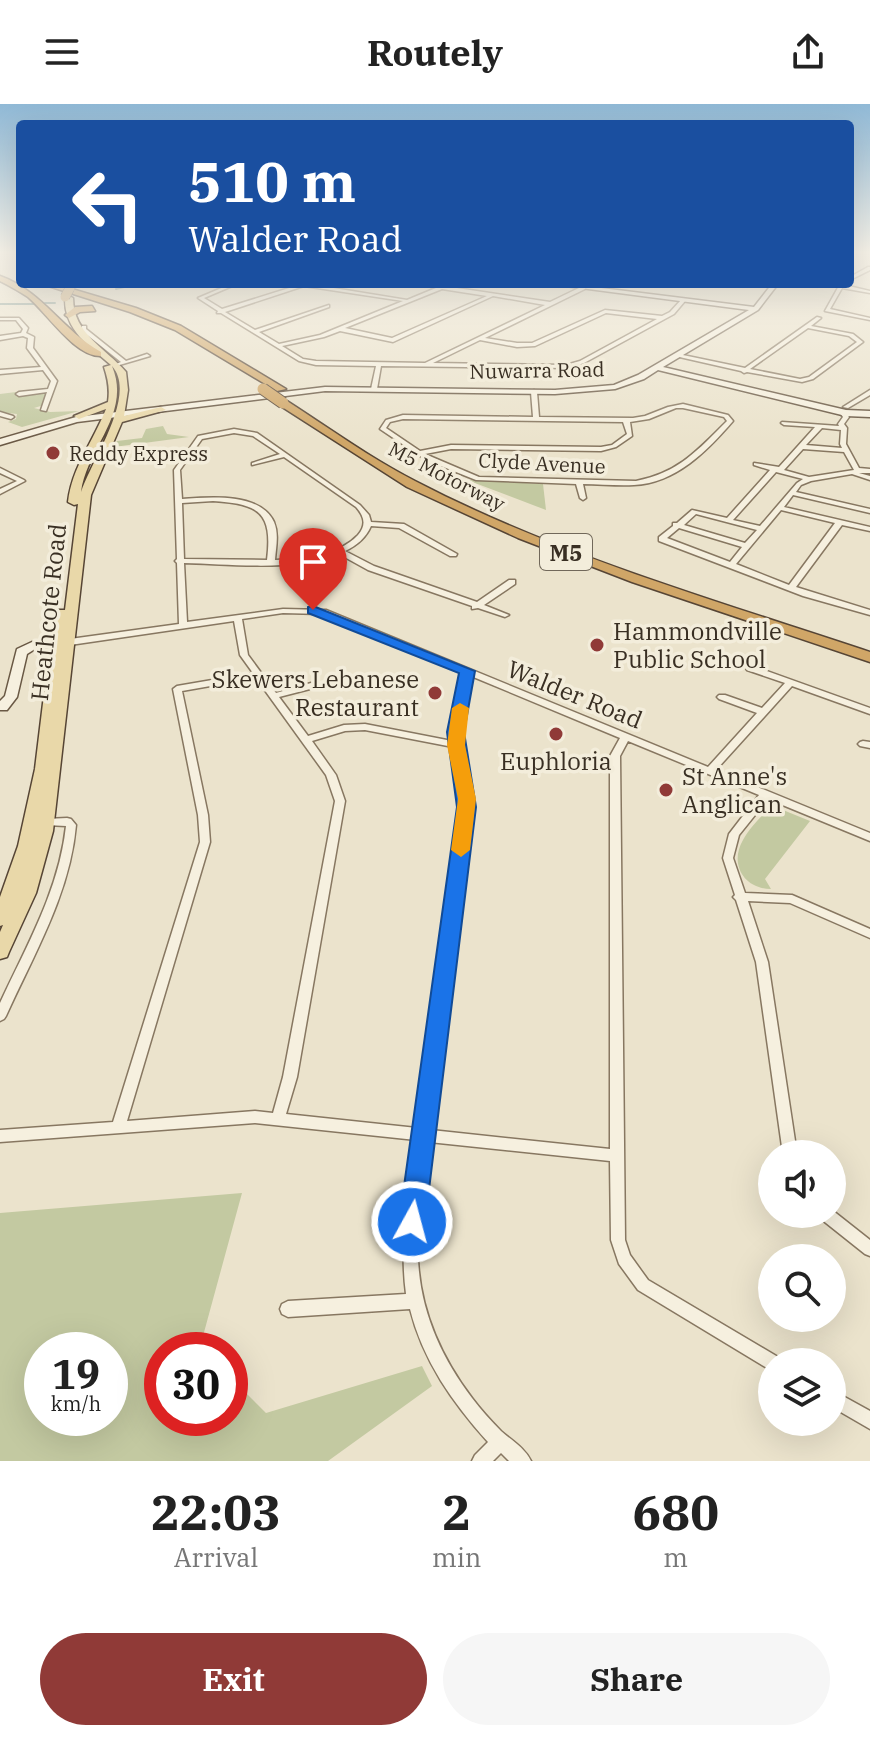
<!DOCTYPE html>
<style>
body{margin:0;font-family:"IBM Plex Serif",serif;background:#f6f6f6;color:#222;height:100vh;display:flex;flex-direction:column;font-size:30px;white-space:nowrap}
*{box-sizing:border-box;margin:0}
p{font-size:26px;color:#767676}
.icon{flex:none;width:44px;height:44px;fill:none;stroke:currentColor;stroke-width:2;stroke-linecap:round;stroke-linejoin:round}
.map{position:relative;height:1357px;overflow:hidden}
.details{display:flex;flex-direction:column;background:#fff;flex:1}
.details>*{flex:none}
.guide{position:absolute;left:16px;top:16px;width:838px;height:168px;border-radius:8px;box-shadow:0 8px 32px #0002;background:#1a4fa0;color:#fff;overflow:hidden}
.fabs{position:absolute;left:758px;top:1036px;display:grid;gap:16px}
.fabs a{display:grid;place-items:center;width:88px;height:88px;border-radius:50%;background:#fff;box-shadow:0 8px 32px #0002;font-size:40px}
.speed{position:absolute;left:24px;top:1228px;display:flex;gap:16px;font-size:40px;font-weight:700;text-align:center}
.speed>*{display:grid;place-content:center;width:104px;height:104px;border-radius:50%;background:#fff;box-shadow:0 8px 32px #0002;line-height:1}
.speed small{font-size:20px;font-weight:400}
.speed .limit{border:12px solid #d22;background:#fff;color:#111}
.pin{position:absolute;display:grid;place-items:center;width:68px;height:68px;color:#fff;margin:-82px -34px;border-radius:50% 50% 50% 0;rotate:-45deg;box-shadow:0 0 8px #0007}
.pin .icon{rotate:45deg}
.me{position:absolute;width:88px;margin:-44px;rotate:7deg;stroke-linejoin:round;filter:drop-shadow(0 0 6px #0008)}
.turn{display:flex;align-items:center;gap:28px;height:168px;padding:0 40px;font-size:36px}
.turn .icon{width:104px;height:104px;stroke-width:2.5}
.turn b{display:block;font-size:56px;line-height:68px}
.eta{display:flex;justify-content:space-evenly;align-items:center;height:136px;text-align:center}
.eta b{font-size:48px;font-weight:700;line-height:56px}
.button{display:flex;gap:16px;margin-top:auto;padding:16px 40px}
.button a{flex:1;height:92px;border-radius:48px;background:#903a37;color:#fff;font-size:32px;font-weight:700;line-height:92px;text-align:center}
.button a+a{background:#f6f6f6;color:#222}
header{display:flex;justify-content:space-between;align-items:center;height:104px;padding:0 40px;background:#fff;font-size:36px;font-weight:700}
.map>svg:first-child{display:block}
.green{fill:#c3c9a1;fill-rule:evenodd}
.lines{fill:none;stroke-linecap:round;stroke-linejoin:round}
.stream{stroke:#738f89;stroke-width:2}
.street-casing{stroke:#877761;stroke-width:3}
.secondary-casing{stroke:#695844;stroke-width:3}
.primary-casing{stroke:#564535;stroke-width:3}
.highway-casing{stroke:#564535;stroke-width:3}
.street{fill:#f6f0df;fill-rule:evenodd}
.secondary{fill:#f6f0df;fill-rule:evenodd}
.primary{fill:#e9d8a9;fill-rule:evenodd}
.highway{fill:#d0a667;fill-rule:evenodd}
.highway-bridge-far1-casing{stroke:#564535;stroke-width:10;stroke-linecap:butt}
.highway-bridge-casing{stroke:#564535;stroke-width:13;stroke-linecap:butt}
.highway-bridge-far1{stroke:#d0a667;stroke-width:9}
.highway-bridge{stroke:#d0a667;stroke-width:11}
.route{fill:#1a73e8;stroke:#114b97;stroke-width:2}
.slow{fill:#f59e0b}
.poi-dot{fill:#903a37;stroke:#f3eddb;stroke-width:3}
.labels{text-anchor:middle;dominant-baseline:central;stroke-width:7;stroke-linejoin:round;paint-order:stroke}
.far-street-label{font-size:20px;fill:#392f23;stroke:#f3eddb}
.far-poi-label{font-size:20px;fill:#392f23;stroke:#f3eddb;text-anchor:start}
.shield{fill:#f3eddb;stroke:#71685a;stroke-width:2}
.shield-label{font-size:22px;font-weight:bold;fill:#392f23}
.street-label{font-size:24px;fill:#392f23;stroke:#f3eddb}
.poi-label{font-size:24px;fill:#392f23;stroke:#f3eddb;text-anchor:start}
</style>
<header><svg class="icon" aria-label="menu" viewBox="0 0 24 24"><path d="M4 6h16M4 12h16M4 18h16"/></svg>Routely<svg class="icon" aria-label="share" viewBox="0 0 24 24"><path d="M12 15V3M7 8l5-5 5 5M5 13v7h14v-7"/></svg></header>
<div class="map">
<svg width="870" height="1357" viewBox="0 0 870 1357">
<rect width="100%" height="100%" fill="#ebe3cc"/>
<g class="green">
<polygon points="16,288 18,291 47,289 44,301 34,304 50,308 79,307 22,323 8,318 16,315 17,310 0,308 0,290"/>
<polygon points="163,322 167,330 189,333 114,343 117,337 142,334 146,325"/>
<polygon points="467,376 543,380 546,406"/>
<path d="M768 706H783L810 717 765 775 771 785C744 785 729 760 743 736 749 725 759 714 768 706Z"/>
<path d="M242 1089 200 1243 203 1246H162V1314H230V1273L266 1309 422 1262 432 1282 328 1357H0V1109ZM42 1246H110V1314H42Z"/>
</g>
<g class="lines">
<g class="stream">
<polyline points="116,185 136,180"/>
<polyline points="45,199 55,199"/>
<polyline points="0,200 36,200"/>
</g>
<defs>
<g id="street">
<polygon points="868,163 870,163 870,166 850,176 850,173"/>
<path d="M231 180H237L204 194 222 205 302 180H309L407 196 436 184 419 180H430L550 198 581 183H585V185L485 234 517 239H532L605 206 662 212 670 208 681 196 685 197 674 210 584 259 568 264 381 262 377 285 374 287 371 285 376 262 316 261 299 257 221 209H217L218 207 198 194ZM304 182 403 197 320 231 279 240 259 228 329 203V201L255 226 225 208ZM442 185 487 192 392 234 345 224ZM493 192 545 201 425 259 316 257 303 255 282 242 324 233 340 227 393 238ZM606 209 657 215 580 257 566 261 433 259 480 236 517 243 535 242Z"/>
<polygon points="700,180 710,180 710,181 702,182"/>
<polygon points="840,180 870,187 870,189 842,184 830,205 870,214 870,216 825,207"/>
<path d="M817 213 821 214 811 222 853 230 863 238 813 275 802 278 747 268 744 269 741 267 675 252 678 250 745 264ZM808 224 849 232 857 238 809 273 800 275 750 265Z"/>
<polygon points="0,214 19,214 28,224 26,229 34,233 33,244 57,277 46,307 41,306 47,288 19,292 16,290 19,288 48,285 51,277 43,266 0,270 0,266 41,263 27,244 28,234 23,232 0,236 0,232 21,229 23,225 16,216 0,216"/>
<polygon points="82,222 86,222 86,225 126,257 147,250 150,252 116,262 116,260 121,258 81,226"/>
<path d="M534 286 537 288 539 313 633 314 645 312 668 303 683 300 728 311 733 317C707 347 676 379 634 381 617 382 600 380 583 380L586 394 583 396 580 394 576 380 476 376 426 356 380 325 386 316 403 311 533 313 531 288ZM676 304H683L724 313 727 317C698 346 678 369 636 377L479 373 425 350 451 345 601 347 616 343 632 332 630 318 649 315ZM403 315 623 318 627 330 612 341 601 343 451 341 420 347 386 324 390 318Z"/>
<polygon points="870,286 870,291 848,304 843,303"/>
<polygon points="0,308 13,312 14,313 11,315 0,312"/>
<path d="M841 308H845L849 313 844 320 847 324 846 340 859 364 870 365V369H859L870 372V376L852 370 811 377 801 381 796 388 870 405V409L793 391 784 403 870 423V427L842 421 796 483 870 506V511L803 492 659 437V433L673 422V419H677L692 406 727 414 770 366 754 361V359L779 363 815 323 784 321 781 319 782 318 839 322 838 320 843 313 840 309ZM822 324 841 326 840 340 842 344 806 341ZM803 345 844 348 854 366 809 373 784 366ZM776 368 803 375 797 379 760 422 733 416ZM781 406 835 419 789 481 736 460ZM696 410 757 426 745 439 684 421ZM679 424 742 443 730 458 667 434Z"/>
<path d="M234 325 257 329 360 401 369 411 371 418 404 420 457 450 456 452H450L399 424 371 422C366 434 356 442 345 447L374 462 477 498 509 476H515V480L484 501 509 511 505 513 478 504 472 505V502L368 466 339 450C296 468 231 460 184 459L187 518 283 505 326 506 708 663 757 609 719 595 717 593 719 591H725L762 604 785 579 747 566 746 564 747 562H753L870 604V610L792 582 716 666 870 729V737L768 695 739 731 733 754 745 789 792 791 870 825V834L790 799 748 797 768 858 797 1050H783L756 858 736 796 733 793 735 791 723 754 729 730 759 691 628 637 620 652 625 1136 630 1151 648 1176 778 1253 780 1258H772V1267L638 1186 619 1160 611 1136 610 1057 429 1038C425 1076 417 1115 418 1154 420 1207 441 1253 472 1294 481 1306 491 1317 501 1327 511 1336 525 1344 531 1357H509L501 1349 493 1357H472L475 1351 488 1338C453 1299 423 1257 410 1205L288 1213 282 1210 280 1205 282 1200 288 1197 406 1190C399 1138 409 1087 416 1036L255 1019 0 1038V1026L113 1018 200 738 198 711 173 585 177 582 253 569 240 551 234 517 70 541 66 538 70 535 179 520 177 459 175 457 177 455 174 366 198 332ZM234 329 253 332 280 350 252 359V361L284 353 356 403C364 412 367 421 358 431 337 453 303 454 275 456 276 443 279 430 274 418 260 388 209 393 182 395L180 366 202 335ZM213 397C259 400 273 408 267 456L184 455 182 399ZM283 509 322 510 462 569 451 628 452 637 365 620 344 621 308 632 279 593 314 584 315 582 314 580 311 579 276 589 248 551 242 515ZM471 572 620 634 610 652V1045L431 1026 471 703 461 628ZM256 574 326 671 335 697 283 973 273 1009 255 1007 127 1017 210 738 208 711 182 587ZM365 626 453 643 461 703 417 1024 286 1010 297 973 345 697 336 671 312 637 345 627Z"/>
<polygon points="0,364 24,376 25,377 0,390 0,385 17,377 0,369"/>
<polygon points="863,637 870,638 870,644 860,642 858,640 860,638"/>
<path d="M67 714 71 715 76 721C70 790 34 850 6 912L4 915 0 917V899C27 841 59 786 66 722L46 721 41 718 46 715Z"/>
<polygon points="832,1106 870,1136 870,1152 865,1150 821,1115 819,1110 832,1110"/>
<polygon points="832,1286 870,1307 870,1325 832,1303"/>
</g>
<g id="secondary">
<polygon points="550,180 569,180 754,203 772,180 778,180 758,206 663,263 846,306 870,307 870,313 846,312 658,266 644,275 615,285 555,290 325,287 77,318 0,341 0,335 76,313 325,283 555,286 614,281 638,271 749,206"/>
<polygon points="66,534 72,538 70,541 35,545 27,550 17,593 7,606 0,606 0,597 5,592 17,545 32,538"/>
</g>
<path id="primary" d="M69 192 73 194C73 230 106 244 126 268L128 286 124 312 161 303 166 306 122 318 91 391 53 727 36 789 9 848 7 853 0 855V828L3 821 0 822V793L18 742 35 665 54 509 56 506H65L78 400 74 401 68 398C72 363 93 338 106 305L79 315 74 312 108 298C110 285 108 275 104 263L111 261C89 242 64 226 65 194ZM112 262C138 291 91 357 81 388 87 343 132 310 112 262Z"/>
<g id="highway">
<path d="M0 172C42 187 63 227 101 248V252C75 253 47 209 28 193 19 187 10 182 0 177Z"/>
<polygon points="42,180 55,180 136,204 181,222 286,285 277,287 175,226 130,208"/>
<polygon points="92,202 95,207 80,208 69,214 65,211 75,203"/>
<path d="M279 297H287C329 324 370 354 415 377 559 452 717 497 870 548V558L632 478 518 434 407 383 279 301Z"/>
</g>
</defs>
<use href="#street" class="street-casing"/>
<use href="#secondary" class="secondary-casing"/>
<use href="#primary" class="primary-casing"/>
<use href="#highway" class="highway-casing"/>
<use href="#street" class="street"/>
<use href="#secondary" class="secondary"/>
<use href="#primary" class="primary"/>
<use href="#highway" class="highway"/>
<defs>
<polyline id="highway-bridge-far1" points="65,193 70,184"/>
<polyline id="highway-bridge" points="263,285 283,299"/>
</defs>
<use href="#highway-bridge-far1" class="highway-bridge-far1-casing"/>
<use href="#highway-bridge" class="highway-bridge-casing"/>
<use href="#highway-bridge-far1" class="highway-bridge-far1"/>
<use href="#highway-bridge" class="highway-bridge"/>
</g>
<linearGradient id="sky" x2="0" y2="1"><stop stop-color="#90b9d6"/><stop offset="0.44" stop-color="#f6f2e8"/><stop offset="1" stop-color="#f6f2e8" stop-opacity="0"/></linearGradient>
<rect width="870" height="337" fill="url(#sky)"/>
<polygon class="route" points="313,502 475,567 464,628 476,703 425,1118 421,1127 412,1130 403,1127 399,1118 457,703 447,628 459,569 308,509 308,503"/>
<polygon class="slow" points="460,599 469,604 465,641 476,695 470,746 461,753 451,746 458,695 447,641 452,604"/>
<g class="poi-dot">
<circle cx="53" cy="349" r="8"/>
<circle cx="597" cy="541" r="8"/>
<circle cx="435" cy="589" r="8"/>
<circle cx="556" cy="630" r="8"/>
<circle cx="666" cy="686" r="8"/>
</g>
<g class="labels">
<g class="far-street-label">
<text transform="translate(537 266) rotate(-1)">Nuwarra Road</text>
<text transform="translate(542 359) rotate(3)">Clyde Avenue</text>
<text transform="translate(447 372) rotate(27)">M5 Motorway</text>
</g>
<g class="far-poi-label">
<text x="69" y="349">Reddy Express</text>
</g>
<rect class="shield" x="540" y="430" width="52" height="36" rx="6"/>
<g class="shield-label">
<text x="566" y="448">M5</text>
</g>
<g class="street-label">
<text transform="translate(48 508) rotate(-84)">Heathcote Road</text>
<text transform="translate(575 590) rotate(22)">Walder Road</text>
</g>
<g class="poi-label">
<text x="613" y="527">Hammondville<tspan x="613" dy="28">Public School</tspan></text>
<text x="419" y="575" text-anchor="end">Skewers Lebanese<tspan x="419" dy="28">Restaurant</tspan></text>
<text x="556" y="657" text-anchor="middle">Euphloria</text>
<text x="682" y="672">St Anne's<tspan x="682" dy="28">Anglican</tspan></text>
</g>
</g>
</svg>
<div class="fabs">
<a><svg class="icon" aria-label="sound" viewBox="0 0 24 24"><path d="M4 9h4l5-4v14l-5-4H4zM17 9q2 3 0 6"/></svg></a>
<a><svg class="icon" aria-label="search" viewBox="0 0 24 24"><circle cx="10" cy="10" r="6"/><path d="M15 15l6 6"/></svg></a>
<a><svg class="icon" aria-label="layers" viewBox="0 0 24 24"><path d="M12 4l9 5-9 5-9-5zM3 14l9 5 9-5"/></svg></a>
</div>
<div class="speed"><div>19<small>km/h</small></div><div class="limit">30</div></div>
<div class="pin" style="left:313px;top:506px;background:#d93025"><svg class="icon" aria-label="arrive" viewBox="0 0 24 24"><path d="M6 21V4h12l-3 4 3 4H6"/></svg></div>
<svg class="me" style="left:412px;top:1118px" viewBox="-20 -20 40 40"><circle r="17" fill="#1a73e8" stroke="#fff" stroke-width="3"/><path d="M0-11L8 9 0 5-8 9z" fill="#fff"/></svg>
<div class="guide">
<div class="turn"><svg class="icon" aria-label="left" viewBox="0 0 24 24"><path d="M17 20v-9H6M10 6l-5 5 5 5"/></svg><div><b>510 m</b>Walder Road</div></div>
</div>
</div>
<section class="details">
<div class="eta">
<div><b>22:03</b><p>Arrival</p></div>
<div><b>2</b><p>min</p></div>
<div><b>680</b><p>m</p></div>
</div>
<div class="button"><a>Exit</a><a>Share</a></div>
</section>
